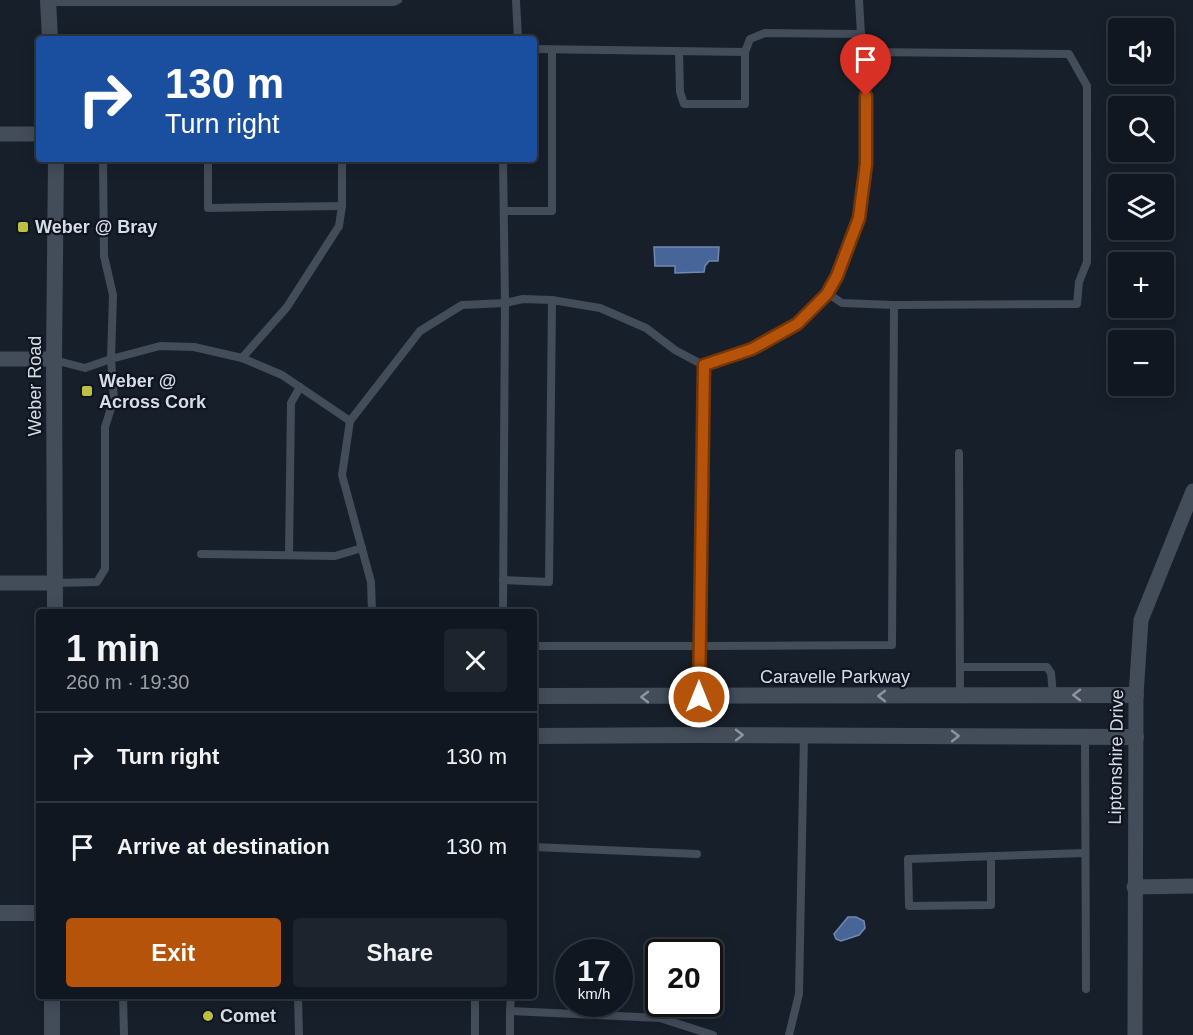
<!DOCTYPE html>
<html lang="en">
<head>
<meta charset="utf-8">
<style>
	:root { --surface:#111720; --page:#1e242d; --text:#f1f3f6; --muted:#9c9fa5; --line:#30363e; --accent:#b45309 }
	body { margin:0; font-family:Helvetica,sans-serif; background:var(--page); color:var(--text); height:100vh; display:flex; flex-direction:column; font-size:22px; white-space:nowrap }
	* { box-sizing:border-box; margin:0 }
	p { font-size:20px; color:var(--muted) }
	.icon { flex:none; width:33px; height:33px; fill:none; stroke:currentColor; stroke-width:2; stroke-linecap:round; stroke-linejoin:round }
	.map { position:relative; flex:1; overflow:hidden }
	.sheet { position:absolute; left:36px; top:609px; width:501px; height:390px; display:flex; flex-direction:column; background:var(--surface); border-radius:6px; box-shadow:0 3px 15px #0003,0 0 0 2px var(--line) }
	.sheet>* { flex:none }
	.hud { position:absolute; left:36px; top:36px; width:501px; height:126px; border-radius:6px; box-shadow:0 3px 15px #0003,0 0 0 2px var(--line); background:#1a4fa0; color:#fff; overflow:hidden }
	.buttons { position:absolute; left:1108px; top:18px; display:grid; gap:12px }
	.buttons a { display:grid; place-items:center; width:66px; height:66px; border-radius:6px; background:var(--surface); box-shadow:0 3px 15px #0003,0 0 0 2px var(--line); font-size:30px }
	.speed { position:absolute; left:555px; top:939px; display:flex; gap:12px; font-size:30px; font-weight:700; text-align:center }
	.speed>* { display:grid; place-content:center; width:78px; height:78px; border-radius:50%; background:var(--surface); box-shadow:0 3px 15px #0003,0 0 0 2px var(--line); line-height:1 }
	.speed small { font-size:15px; font-weight:400 }
	.speed .limit { border:3px solid #111; border-radius:9px; background:#fff; color:#111 }
	.pin { position:absolute; display:grid; place-items:center; width:51px; height:51px; color:#fff; margin:-62px -26px; border-radius:50% 50% 50% 0; rotate:-45deg; box-shadow:0 0 6px #0007 }
	.pin .icon { rotate:45deg }
	.me { position:absolute; width:66px; margin:-33px; rotate:0deg; stroke-linejoin:round; filter:drop-shadow(0 0 4px #0008) }
	.turn { display:flex; align-items:center; gap:21px; height:126px; padding:0 30px; font-size:27px }
	.turn .icon { width:78px; height:78px; stroke-width:2.5 }
	.turn b { display:block; font-size:42px; line-height:51px }
	.round { display:grid; place-items:center; flex:none; width:63px; height:63px; border-radius:6px; background:var(--page) }
	.overview { display:flex; align-items:center; justify-content:space-between; height:102px; padding:0 30px }
	h1 { font-size:36px; font-weight:700; line-height:45px }
	.action { display:flex; gap:12px; margin-top:auto; padding:12px 30px }
	.action a { flex:1; height:69px; border-radius:6px; background:var(--accent); color:#fff; font-size:24px; font-weight:700; line-height:69px; text-align:center }
	.action a+a { background:var(--page); color:var(--text) }
	ul { padding:0; list-style:none }
	li { display:flex; align-items:center; gap:18px; height:90px; padding:0 30px; border-top:2px solid var(--line) }
	li div { flex:1 }
	li b { display:block; font-size:22px }
	li em { font-style:normal }
	.map>svg:first-child { display:block }
	.water { fill:#476598; stroke:#7289af; stroke-width:1.5 }
	.lines { fill:none; stroke-linecap:round; stroke-linejoin:round }
	.service { stroke:#434c59; stroke-width:8 }
	.minor { stroke:#434c59; stroke-width:15 }
	.tertiary { stroke:#434c59; stroke-width:16 }
	.secondary { stroke:#434c59; stroke-width:16 }
	.oneway { stroke:#8e949f }
	.route-casing { stroke:#753606; stroke-width:15 }
	.route { stroke:#b45309; stroke-width:10 }
	.poi-dot { fill:#bdbf43; stroke:#0e1521; stroke-width:2 }
	.labels { text-anchor:middle; stroke-width:4.5; stroke-linejoin:round; paint-order:stroke }
	.poi-label { font-size:18px; font-weight:bold; fill:#d8dde5; stroke:#0e1521; text-anchor:start }
	.street-label { font-size:18px; fill:#d8dde5; stroke:#0e1521 }
</style>
</head>
<body>
<div class="map">
<svg width="1193" height="1035" viewBox="0 0 1193 1035">
	<rect width="100%" height="100%" fill="#171f2a"/>
	<!-- water -->
	<g class="water">
		<path d="M654,247H719L718,261H709L705,266L704,272L675,273V266H655Z"/>
		<path d="M848,917H856L864,921L865,928L859,935L841,941L836,939L834,934Z"/>
	</g>
	<g class="lines">
		<!-- service -->
		<g class="service">
			<path d="M516,0L518,39"/>
			<path d="M48,2H394L398,0"/>
			<path d="M534,49L745,52L750,39L765,33L861,34"/>
			<path d="M679,51L680,92L684,104H745V52"/>
			<path d="M208,159V208L342,206"/>
			<path d="M504,211H552V50"/>
			<path d="M827,293L842,303L894,305L1077,304L1079,282L1087,262V86L1069,54L865,52"/>
			<path d="M242,358L287,307L339,226L342,206V159"/>
			<path d="M54,360L85,368L111,359L160,346L194,347L242,358L282,375L350,421"/>
			<path d="M959,453L960,696"/>
			<path d="M201,554L335,556L362,548"/>
			<path d="M289,555L291,403L300,387"/>
			<path d="M503,580L549,582L552,300"/>
			<path d="M56,583L97,582L105,569V427L114,399L111,359L113,295L104,256L103,159"/>
			<path d="M372,612L371,582L342,475L350,421L420,331L462,305L505,303L523,299L552,300L600,308L646,328L675,350L703,365"/>
			<path d="M503,612L505,303L503,159"/>
			<path d="M534,646H700L892,645L894,305"/>
			<path d="M960,667H1047L1051,673L1053,695"/>
			<path d="M699,735L703,365L752,349L797,324L827,293L837,276L859,218L866,164L865,52L861,34L859,0"/>
			<path d="M1085,737L1086,989"/>
			<path d="M534,847L697,854"/>
			<path d="M991,856V905L909,906L908,859L1085,853"/>
			<path d="M123,996L124,1035"/>
			<path d="M298,996L299,1035"/>
			<path d="M475,996V1035"/>
			<path d="M511,996L510,1011L660,1018L713,1035"/>
			<path d="M510,1035V1011"/>
			<path d="M789,1035L799,994L804,735"/>
		</g>
		<!-- minor -->
		<g class="minor">
			<path d="M0,134H39"/>
			<path d="M0,359H54"/>
			<path d="M0,583H56"/>
			<path d="M1134,887L1193,886"/>
			<path d="M1135,1035L1136,695L1141,620L1193,491"/>
		</g>
		<!-- tertiary -->
		<g class="tertiary">
			<path d="M534,696L1136,695"/>
			<path d="M534,736L699,735L1136,737"/>
			<path d="M0,913H39"/>
		</g>
		<!-- secondary -->
		<g class="secondary">
			<path d="M48,0L50,39"/>
			<path d="M55,612L54,359L56,159"/>
			<path d="M52,1035V996"/>
		</g>
	</g>
	<!-- one-way arrows -->
	<defs><path id="oneway-chevron" d="M-2-3.5L2.5 0L-2 3.5" fill="none" stroke-width="1.6" stroke-linecap="round" stroke-linejoin="round" transform="scale(1.5)"/></defs>
	<g class="oneway">
		<use href="#oneway-chevron" transform="translate(1077 695) rotate(180)"/>
		<use href="#oneway-chevron" transform="translate(882 696) rotate(180)"/>
		<use href="#oneway-chevron" transform="translate(645 697) rotate(-180)"/>
		<use href="#oneway-chevron" transform="translate(739 735)"/>
		<use href="#oneway-chevron" transform="translate(955 736)"/>
	</g>
	<g class="lines">
		<defs>
			<path id="route" d="M699,697L704,365L752,349L797,324L827,294L837,276L859,218L866,164V96"/>
		</defs>
		<!-- route casing -->
		<use href="#route" class="route-casing"/>
		<!-- route -->
		<use href="#route" class="route"/>
	</g>
	<!-- markers -->
	<g class="poi-dot">
		<rect x="17" y="221" width="12" height="12" rx="3"/>
		<rect x="81" y="385" width="12" height="12" rx="3"/>
		<circle cx="208" cy="1016" r="6"/>
	</g>
	<g class="labels">
		<!-- poi labels -->
		<g class="poi-label">
			<text x="35" y="233">Weber @ Bray</text>
			<text x="99" y="387">Weber @<tspan x="99" dy="21">Across Cork</tspan></text>
			<text x="220" y="1022">Comet</text>
		</g>
		<!-- street labels -->
		<g class="street-label">
			<text transform="translate(35 386) rotate(-90)" y="6">Weber Road</text>
			<text x="835" y="683">Caravelle Parkway</text>
			<text transform="translate(1116 757) rotate(-89)" y="6">Liptonshire Drive</text>
		</g>
	</g>
</svg>
<div class="buttons">
<a><svg class="icon" aria-label="sound" viewBox="0 0 24 24"><path d="M4 9h4l5-4v14l-5-4H4zM17 9q2 3 0 6"/></svg></a>
<a><svg class="icon" aria-label="search" viewBox="0 0 24 24"><circle cx="10" cy="10" r="6"/><path d="M15 15l6 6"/></svg></a>
<a><svg class="icon" aria-label="layers" viewBox="0 0 24 24"><path d="M12 4l9 5-9 5-9-5zM3 14l9 5 9-5"/></svg></a>
<a>+</a>
<a>−</a>
</div>
<div class="speed"><div>17<small>km/h</small></div><div class="limit">20</div></div>
<div class="pin" style="left:866px;top:96px;background:#d93025"><svg class="icon" aria-label="arrive" viewBox="0 0 24 24"><path d="M6 21V4h12l-3 4 3 4H6"/></svg></div>
<svg class="me" style="left:699px;top:697px" viewBox="-20 -20 40 40"><circle r="17" fill="#b45309" stroke="#fff" stroke-width="3"/><path d="M0-11L8 9 0 5-8 9z" fill="#fff"/></svg>
<div class="hud">
<div class="turn"><svg class="icon" aria-label="right" viewBox="0 0 24 24"><path d="M7 20v-9h11M14 6l5 5-5 5"/></svg><div><b>130 m</b>Turn right</div></div>
</div>
<section class="sheet">
<div class="overview"><div><h1>1 min</h1><p>260 m · 19:30</p></div><a class="round"><svg class="icon" aria-label="close" viewBox="0 0 24 24"><path d="M6 6l12 12M18 6L6 18"/></svg></a></div>
<ul>
<li><svg class="icon" aria-label="right" viewBox="0 0 24 24"><path d="M7 20v-9h11M14 6l5 5-5 5"/></svg><div><b>Turn right</b></div><em>130 m</em></li>
<li><svg class="icon" aria-label="arrive" viewBox="0 0 24 24"><path d="M6 21V4h12l-3 4 3 4H6"/></svg><div><b>Arrive at destination</b></div><em>130 m</em></li>
</ul>
<div class="action"><a>Exit</a><a>Share</a></div>
</section>
</div>
</body>
</html>
